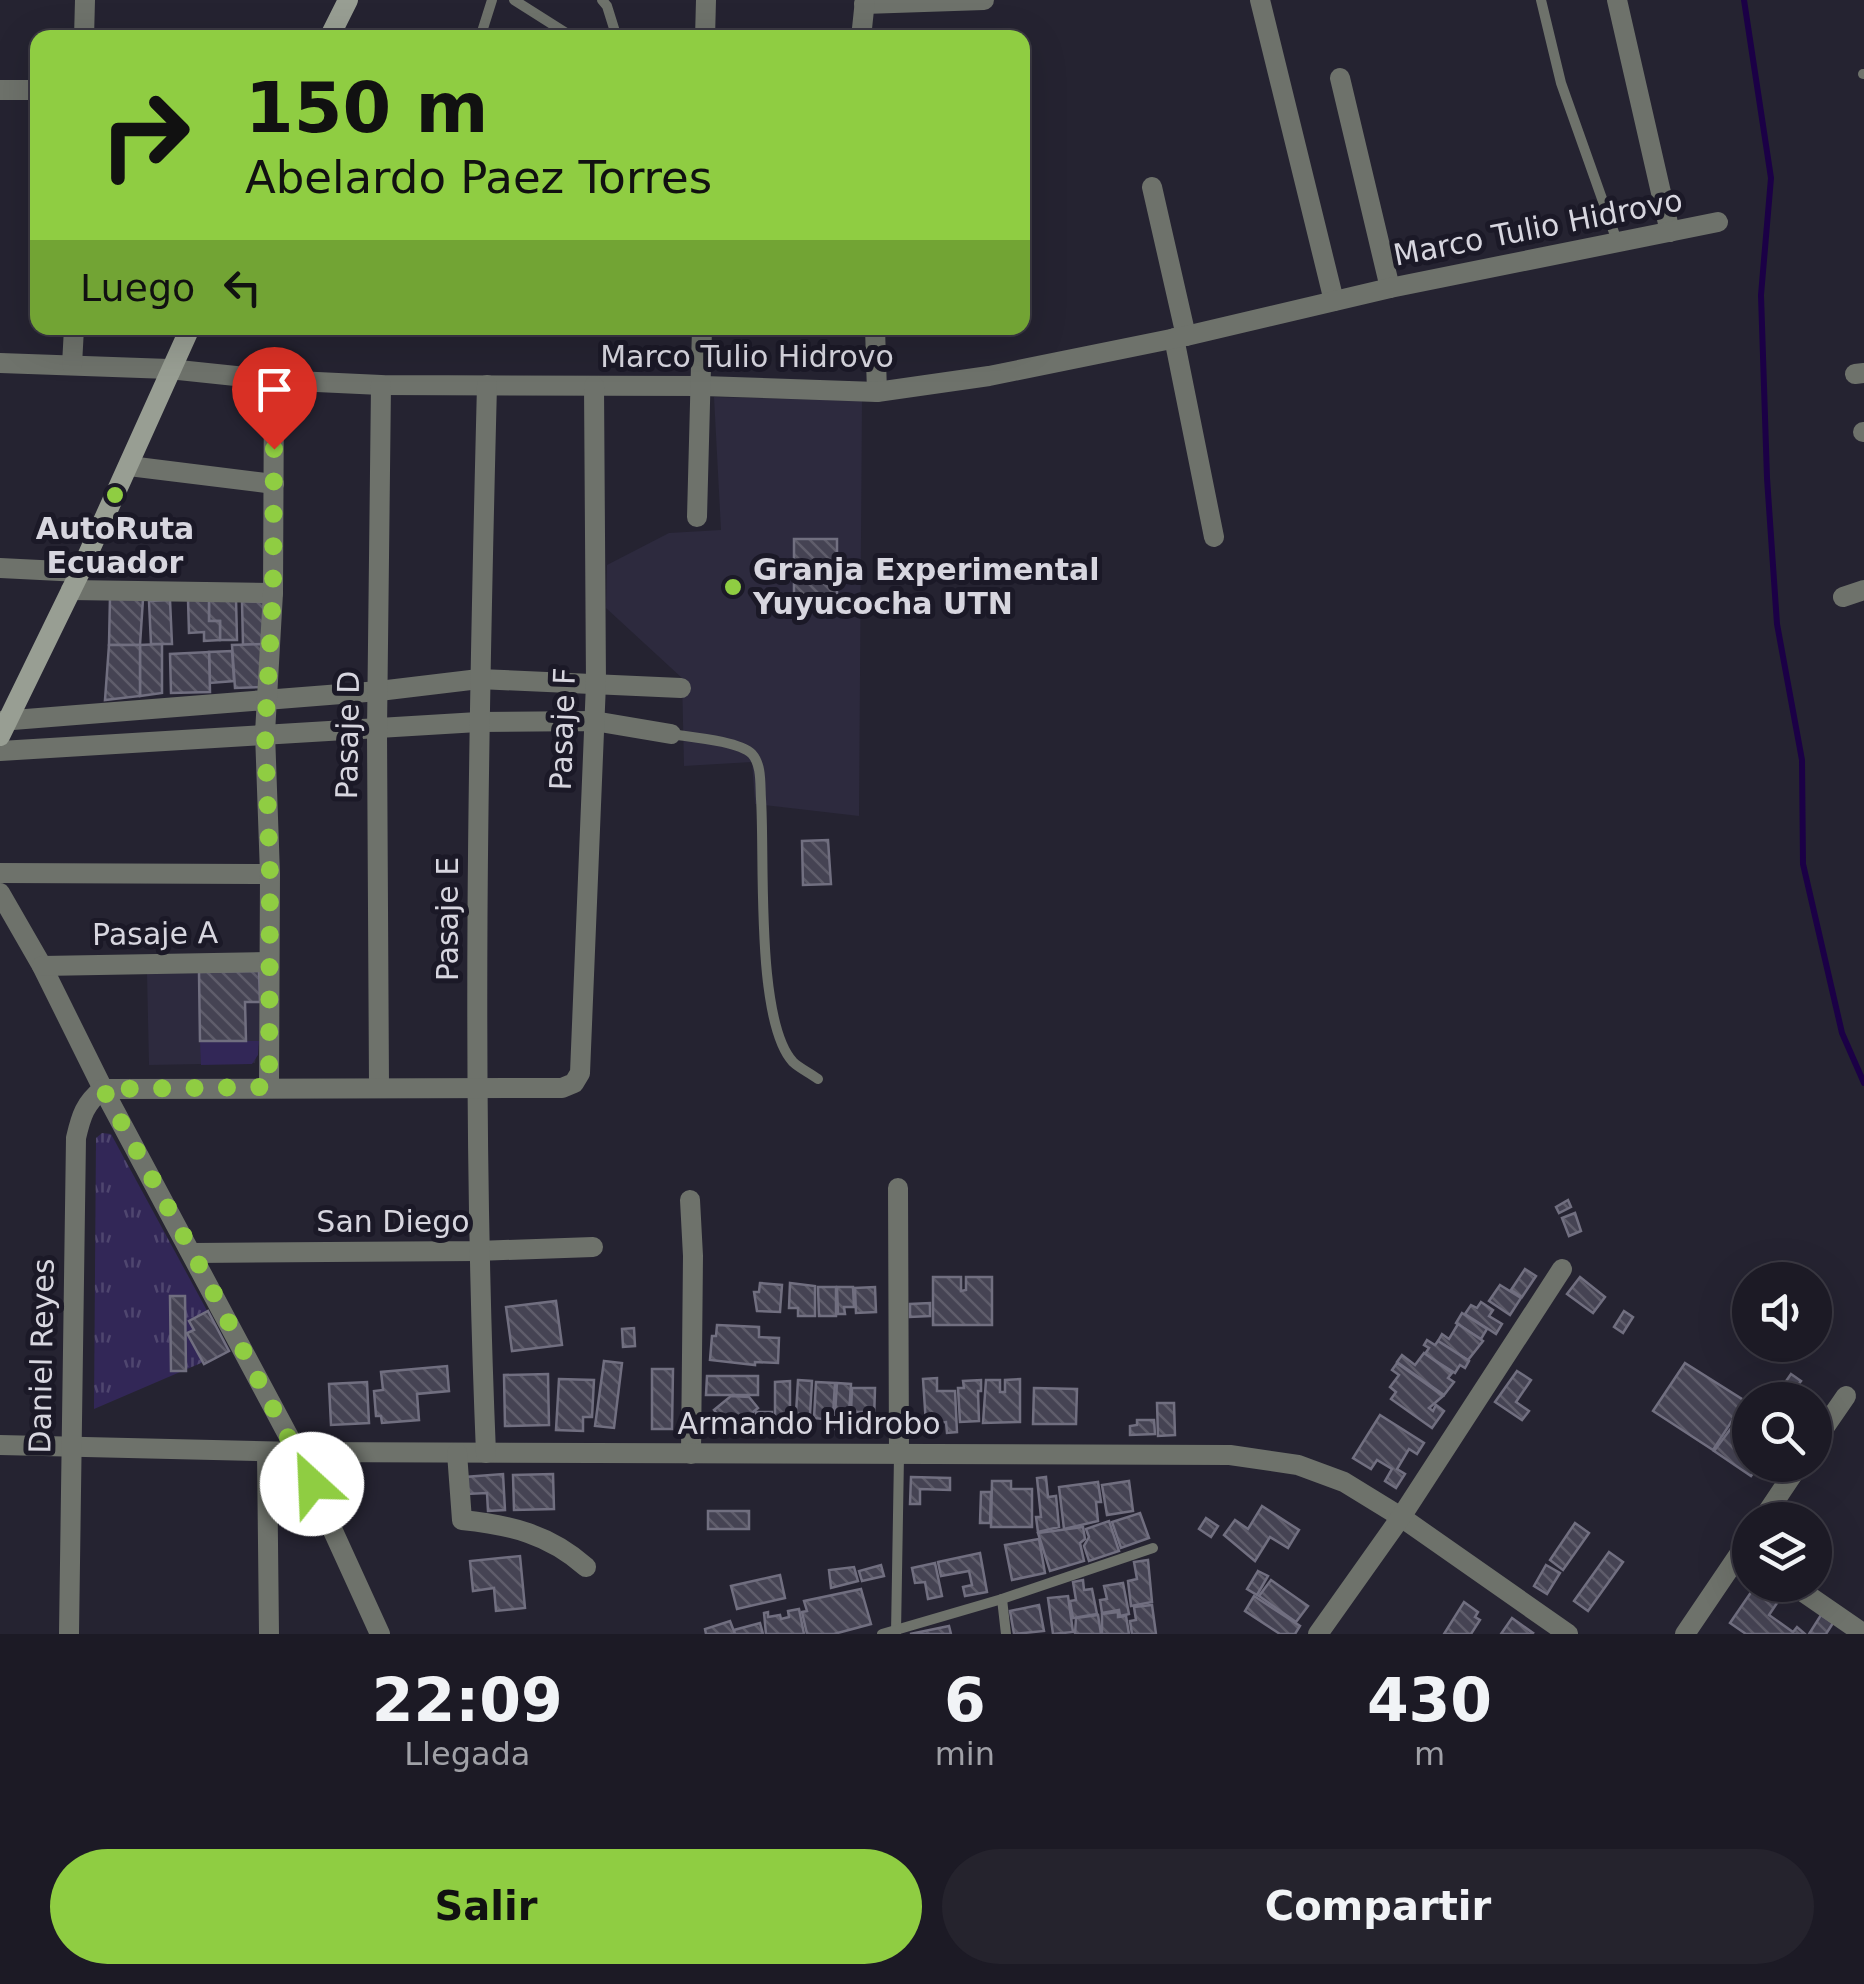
<!DOCTYPE html>
<html lang="es">
<head>
<meta charset="utf-8">
<style>
	:root { --surface:#1c1a25; --page:#25232d; --text:#f1f3f6; --muted:#a0a1a7; --line:#3a3842; --accent:#8fcd42 }
	body { margin:0; font-family:"DejaVu Sans",sans-serif; background:var(--page); color:var(--text); height:100vh; display:flex; flex-direction:column; font-size:38px; white-space:nowrap }
	* { box-sizing:border-box; margin:0 }
	p { font-size:32px; color:var(--muted) }
	.icon { flex:none; width:55px; height:55px; fill:none; stroke:currentColor; stroke-width:2; stroke-linecap:round; stroke-linejoin:round }
	.map { position:relative; height:1634px; overflow:hidden }
	.panel { display:flex; flex-direction:column; background:var(--surface); flex:1 }
	.panel>* { flex:none }
	.top-card { position:absolute; left:30px; top:30px; width:1000px; height:305px; border-radius:20px; box-shadow:0 10px 40px #0002,0 0 0 2px var(--line); background:#8fcd42; color:#111; overflow:hidden }
	.buttons { position:absolute; left:1732px; top:1262px; display:grid; gap:20px }
	.buttons a { display:grid; place-items:center; width:100px; height:100px; border-radius:50%; background:var(--surface); box-shadow:0 10px 40px #0002,0 0 0 2px var(--line); font-size:50px }
	.pin { position:absolute; display:grid; place-items:center; width:85px; height:85px; color:#fff; margin:-102px -42px; border-radius:50% 50% 50% 0; rotate:-45deg; box-shadow:0 0 10px #0007 }
	.pin .icon { rotate:45deg }
	.me { position:absolute; width:110px; margin:-55px; rotate:335deg; stroke-linejoin:round; filter:drop-shadow(0 0 8px #0008) }
	.turn { display:flex; align-items:center; gap:35px; height:210px; padding:0 50px; font-size:45px }
	.turn .icon { width:130px; height:130px; stroke-width:2.5 }
	.turn b { display:block; font-size:70px; line-height:85px }
	.then { display:flex; align-items:center; height:95px; padding:0 50px; background:#0003; gap:20px; font-size:38px }
	.eta { display:flex; justify-content:space-evenly; align-items:center; height:170px; text-align:center }
	.eta b { font-size:60px; font-weight:700; line-height:70px }
	.action { display:flex; gap:20px; margin-top:auto; padding:20px 50px }
	.action a { flex:1; height:115px; border-radius:60px; background:var(--accent); color:#111; font-size:40px; font-weight:700; line-height:115px; text-align:center }
	.action a+a { background:var(--page); color:var(--text) }
	.map>svg:first-child { display:block }
	.built { fill:#2d2a3e }
	.grass { fill:#322757 }
	.park { fill:url(#park-tufts) }
	.lines { fill:none; stroke-linecap:round; stroke-linejoin:round }
	.stream { stroke:#1b0046; stroke-width:6 }
	.building { fill:url(#building-back-hatch); stroke:#716f80; stroke-width:2.5 }
	.lane { stroke:#6e726b; stroke-width:10 }
	.street { stroke:#6e726b; stroke-width:20 }
	.secondary { stroke:#989e93; stroke-width:20 }
	.route { stroke:#8fcd42; stroke-width:18; stroke-dasharray:0 32.4 }
	.poi-dot { fill:#8fcd42; stroke:#1b1927; stroke-width:4 }
	.labels { text-anchor:middle; stroke-width:10; stroke-linejoin:round; paint-order:stroke }
	.street-label { font-size:30px; fill:#d7d6df; stroke:#1b1927 }
	.poi-label { font-size:30px; font-weight:bold; fill:#d7d6df; stroke:#1b1927 }
</style>
</head>
<body>
<div class="map">
<svg width="1864" height="1634" viewBox="0 0 1864 1634">
	<defs>
		<pattern id="park-tufts" width="24" height="20" patternUnits="userSpaceOnUse" patternTransform="scale(2.5)"><rect width="24" height="20" fill="#322757"/><path d="M3 7l-1-3M5 7V3M7 7l1-3M15 17l-1-3M17 17v-4M19 17l1-3" fill="none" stroke="#4f466f"/></pattern>
		<pattern id="building-back-hatch" width="6" height="6" patternUnits="userSpaceOnUse" patternTransform="scale(2.5)"><rect width="6" height="6" fill="#454353"/><path d="M-1 5l2 2M0 0l6 6M5-1l2 2" fill="none" stroke="#5f5d6b"/></pattern>
	</defs>
	<rect width="100%" height="100%" fill="#252331"/>
	<!-- built -->
	<g class="built">
		<path d="M714,397L862,401L859,816L755,804L752,762L684,766L682,678L606,608L607,565L669,533L721,530Z"/>
		<path d="M259,971V1041L255,1063L149,1065L147,973Z"/>
	</g>
	<!-- grass -->
	<path class="grass" d="M200,1041H259L258,1055L252,1064L201,1065Z"/>
	<!-- park -->
	<path class="park" d="M102,1133L111,1134L229,1351L94,1409L96,1138Z"/>
	<g class="lines">
		<!-- stream -->
		<path class="stream" d="M1744,0L1771,178L1761,295L1767,478L1777,624L1802,760L1803,864L1842,1033L1864,1083"/>
	</g>
	<!-- building -->
	<g class="building">
		<rect x="794" y="539" width="43" height="66"/>
		<path d="M110,597L143,599L140,645H109Z"/>
		<path d="M236,598L237,640H220V621H209V599Z"/>
		<path d="M188,599H209V621H220V640L204,641V632L189,633Z"/>
		<path d="M170,600L172,644H151L149,601Z"/>
		<path d="M242,601L264,602L263,644L243,645Z"/>
		<path d="M162,644V693L140,696V645Z"/>
		<path d="M263,644L265,687L235,688L232,645Z"/>
		<path d="M109,645H140V696L105,700Z"/>
		<path d="M232,651L234,681L210,683L209,652Z"/>
		<path d="M209,652L210,692L171,693L170,654Z"/>
		<path d="M828,840L831,884L803,885L802,841Z"/>
		<path d="M259,971L260,1002H245L246,1041H200L199,972Z"/>
		<path d="M1568,1200L1571,1207L1559,1213L1556,1207Z"/>
		<path d="M1575,1213L1581,1231L1569,1236L1562,1218Z"/>
		<path d="M1525,1269L1536,1276L1522,1297L1511,1290Z"/>
		<path d="M933,1277H961V1291L966,1290V1277H992V1325H933Z"/>
		<path d="M1580,1277L1605,1297L1593,1313L1567,1294Z"/>
		<path d="M760,1283L782,1285L780,1312L757,1311L754,1292H759Z"/>
		<path d="M790,1283L815,1286V1316H798V1308H789Z"/>
		<path d="M1500,1285L1521,1298L1510,1315L1489,1301Z"/>
		<path d="M818,1287H836V1316H819Z"/>
		<path d="M837,1287H853L854,1307H844L845,1314H838Z"/>
		<path d="M875,1287L876,1312L856,1313L855,1288Z"/>
		<path d="M170,1296H185L186,1371H171Z"/>
		<path d="M556,1301L562,1345L512,1351L506,1307Z"/>
		<path d="M1481,1302L1493,1310L1489,1316L1502,1324L1496,1334L1465,1314L1471,1305L1477,1308Z"/>
		<path d="M930,1303V1316L910,1317V1304Z"/>
		<path d="M208,1311L229,1351L204,1364L187,1333L194,1330L189,1321Z"/>
		<path d="M1624,1311L1633,1317L1623,1333L1614,1327Z"/>
		<path d="M1462,1313L1487,1329L1481,1339L1456,1323Z"/>
		<path d="M1458,1324L1483,1341L1468,1360L1438,1341L1442,1334L1449,1339Z"/>
		<path d="M717,1325L759,1327V1337L779,1338L778,1363L755,1362V1365L710,1360L712,1336H716Z"/>
		<path d="M634,1328L635,1346L623,1347L622,1329Z"/>
		<path d="M1427,1340L1435,1345L1438,1341L1469,1361L1465,1368L1460,1365L1455,1373L1425,1354L1429,1348L1424,1345Z"/>
		<path d="M1424,1353L1452,1373L1448,1378L1454,1382L1444,1395L1397,1362L1402,1355L1415,1365Z"/>
		<path d="M604,1361L622,1363L614,1428L595,1426Z"/>
		<path d="M1397,1363L1443,1396L1429,1408L1433,1411L1436,1405L1444,1411L1432,1428L1391,1399L1396,1392L1390,1387L1399,1375L1392,1370Z"/>
		<path d="M1685,1363L1745,1401L1713,1450L1653,1411Z"/>
		<path d="M447,1366L449,1391L417,1394L419,1420L382,1423L381,1416H376L374,1391L383,1390L381,1372Z"/>
		<path d="M652,1369H673L672,1429H652Z"/>
		<path d="M1517,1371L1531,1380L1516,1402L1529,1411L1522,1420L1495,1402Z"/>
		<path d="M548,1374L549,1425L505,1426L504,1375Z"/>
		<path d="M1791,1374L1801,1381L1794,1390L1804,1397L1773,1400Z"/>
		<path d="M707,1376H758V1395H706Z"/>
		<path d="M937,1378V1391H955L957,1432L947,1433L946,1422L926,1424L923,1379Z"/>
		<path d="M559,1379L594,1380L592,1417H583V1431L556,1430Z"/>
		<path d="M1020,1379V1422L983,1423L986,1380H1000V1392H1005V1380Z"/>
		<path d="M798,1380L812,1381L809,1431L795,1430Z"/>
		<path d="M981,1380V1391H978L979,1421L960,1422L958,1388H964L963,1381Z"/>
		<path d="M790,1381V1430H775V1382Z"/>
		<path d="M367,1382L369,1423L331,1425L329,1384Z"/>
		<path d="M816,1382L835,1383L832,1432L823,1431V1419L814,1418Z"/>
		<path d="M837,1383L851,1384L848,1429H834Z"/>
		<path d="M852,1388H875L874,1421L862,1420V1412H851Z"/>
		<path d="M1034,1388L1077,1389L1076,1424H1033Z"/>
		<path d="M731,1396L749,1397L758,1408L738,1424L731,1415L723,1421L714,1410Z"/>
		<path d="M1157,1403H1174L1175,1435L1158,1436Z"/>
		<path d="M756,1412H772V1432H755Z"/>
		<path d="M1380,1415L1424,1443L1417,1454L1409,1449L1397,1469L1405,1474L1396,1488L1385,1481L1392,1469L1377,1460L1371,1469L1353,1458Z"/>
		<path d="M1137,1420H1154L1155,1434L1130,1435V1426L1137,1425Z"/>
		<path d="M1732,1427L1750,1439V1465H1759L1751,1476L1714,1451Z"/>
		<path d="M503,1474L505,1510L488,1511L487,1493L466,1494L465,1477Z"/>
		<path d="M553,1474L554,1509L514,1510L513,1475Z"/>
		<path d="M911,1477L950,1478V1490L920,1489V1504H910Z"/>
		<path d="M1046,1477L1048,1497L1056,1496L1059,1527L1038,1532L1036,1517H1041L1037,1478Z"/>
		<path d="M992,1481H1011V1489H1032V1527H991Z"/>
		<path d="M1129,1481L1133,1511L1107,1515L1102,1485Z"/>
		<path d="M1098,1482L1101,1502H1096L1098,1521L1064,1529L1059,1487Z"/>
		<path d="M981,1492H991L990,1523H980Z"/>
		<path d="M1262,1506L1299,1530L1288,1548L1270,1537L1255,1561L1224,1535L1235,1520L1248,1529Z"/>
		<rect x="708" y="1511" width="41" height="18"/>
		<path d="M1140,1513L1149,1538L1121,1548L1112,1522Z"/>
		<path d="M1206,1518L1218,1526L1211,1537L1199,1529Z"/>
		<path d="M1109,1521L1119,1551L1089,1561L1084,1546L1089,1537L1086,1529Z"/>
		<path d="M1575,1523L1589,1533L1563,1570L1550,1560Z"/>
		<path d="M1083,1527L1085,1539L1080,1543L1084,1561L1050,1571L1038,1533Z"/>
		<path d="M1039,1539L1045,1573L1012,1580L1005,1545Z"/>
		<path d="M1609,1552L1623,1562L1588,1611L1574,1601Z"/>
		<path d="M980,1553L987,1592L965,1596L963,1587L972,1585L969,1571L941,1576L938,1562Z"/>
		<path d="M520,1556L525,1608L496,1611L494,1588L473,1591L470,1561Z"/>
		<path d="M1148,1560L1152,1602L1131,1606L1128,1581L1137,1579L1134,1562Z"/>
		<path d="M935,1563L942,1596L928,1599L925,1582L915,1583L912,1568Z"/>
		<path d="M881,1565L884,1576L862,1581L859,1571Z"/>
		<path d="M1546,1565L1560,1573L1547,1594L1534,1586Z"/>
		<path d="M854,1567L858,1581L831,1588L829,1570Z"/>
		<path d="M1258,1571L1268,1576L1257,1595L1247,1589Z"/>
		<path d="M780,1575L785,1598L737,1609L731,1586Z"/>
		<path d="M1083,1580L1084,1590L1092,1589L1097,1614L1073,1618L1070,1601L1076,1600L1073,1582Z"/>
		<path d="M1271,1580L1308,1606L1296,1622L1259,1596Z"/>
		<path d="M1123,1583L1129,1614L1120,1616L1119,1610L1102,1613L1100,1600L1107,1599L1104,1586Z"/>
		<path d="M1756,1585H1764L1781,1597L1769,1615L1793,1632L1797,1627L1805,1634H1746L1730,1623Z"/>
		<path d="M861,1589L871,1624L834,1634H807L802,1612L807,1611L804,1601Z"/>
		<path d="M1068,1596L1073,1632L1053,1634L1048,1598Z"/>
		<path d="M1254,1596L1300,1626L1295,1634H1280L1245,1611Z"/>
		<path d="M1464,1602L1478,1612L1475,1617L1480,1620L1471,1634H1444Z"/>
		<path d="M1039,1605L1044,1631L1014,1634L1010,1611Z"/>
		<path d="M1152,1605L1156,1634H1132L1130,1621L1136,1620L1134,1607Z"/>
		<path d="M799,1609L804,1634H766L764,1613L768,1612V1617L780,1615L781,1619L789,1617L788,1611Z"/>
		<path d="M1118,1612V1617L1126,1616L1129,1634H1102V1614Z"/>
		<path d="M1098,1615L1101,1634H1075L1076,1618Z"/>
		<path d="M1821,1615L1833,1623L1826,1634H1809Z"/>
		<path d="M1512,1618L1533,1633L1532,1634H1501Z"/>
		<path d="M730,1621L735,1634H706L705,1629Z"/>
		<path d="M760,1623L763,1634H735L734,1630Z"/>
		<path d="M949,1626L951,1634H910Z"/>
	</g>
	<g class="lines">
		<!-- lane -->
		<g class="lane">
			<path d="M514,0L574,38"/>
			<path d="M602,0L607,6L617,38"/>
			<path d="M1541,0L1561,83L1617,241"/>
			<path d="M480,38L492,0"/>
			<path d="M1863,74H1864"/>
			<path d="M671,734C690,737 739,741 752,754C762,765 760,785 761,799C765,857 755,1021 793,1062C799,1068 810,1073 818,1079"/>
			<path d="M1002,1599L1006,1634"/>
			<path d="M896,1633L899,1456"/>
			<path d="M882,1634L1002,1599L1153,1548"/>
		</g>
		<!-- street -->
		<g class="street">
			<path d="M1260,0L1334,301"/>
			<path d="M1617,0L1670,232"/>
			<path d="M864,4L984,0"/>
			<path d="M84,38L85,0"/>
			<path d="M705,38L706,0"/>
			<path d="M861,38L865,0"/>
			<path d="M1340,78L1390,288"/>
			<path d="M0,90H38"/>
			<path d="M1152,187L1186,336"/>
			<path d="M875,328L877,392"/>
			<path d="M1174,338L1214,537"/>
			<path d="M0,363L169,369L274,380L381,385L703,386L877,392L989,376L1186,336L1390,288L1718,222"/>
			<path d="M72,365L74,328"/>
			<path d="M1855,374L1864,373"/>
			<path d="M1863,432H1864"/>
			<path d="M129,466L274,484"/>
			<path d="M697,517L702,328"/>
			<path d="M0,568L80,572"/>
			<path d="M71,590L273,593"/>
			<path d="M1843,597L1864,590"/>
			<path d="M0,721L379,691L479,679L681,688"/>
			<path d="M0,751L478,722L594,721L671,734"/>
			<path d="M0,873L270,874"/>
			<path d="M0,893L42,966L103,1089L297,1452L380,1634"/>
			<path d="M42,966L269,962"/>
			<path d="M379,1086L377,731L381,385"/>
			<path d="M269,1087L270,874L265,733L273,593L274,380"/>
			<path d="M898,1188L899,1455"/>
			<path d="M690,1200L693,1256L691,1454"/>
			<path d="M193,1253L477,1251L593,1247"/>
			<path d="M1815,1441L1846,1396"/>
			<path d="M0,1445L297,1452L1230,1455L1298,1465L1344,1482L1401,1517L1568,1634"/>
			<path d="M267,1452L269,1634"/>
			<path d="M457,1453L462,1520C510,1525 549,1534 586,1567"/>
			<path d="M486,1453C471,1097 478,741 487,385"/>
			<path d="M1762,1520L1799,1465"/>
			<path d="M1793,1585L1864,1634"/>
			<path d="M69,1634L76,1138C81,1116 85,1103 103,1089L562,1088L574,1083L580,1073L596,683L594,386"/>
			<path d="M1318,1634L1401,1517L1562,1269"/>
			<path d="M1685,1634L1750,1538"/>
		</g>
		<!-- secondary -->
		<g class="secondary">
			<path d="M329,38L348,0"/>
			<path d="M0,736L80,572L190,328"/>
		</g>
	</g>
	<g class="lines">
		<!-- route -->
		<path class="route" d="M274,449L273,593L265,733L270,874L269,1087L103,1089L193,1253L312,1484"/>
	</g>
	<!-- markers -->
	<g class="poi-dot">
		<circle cx="115" cy="495" r="10"/>
		<circle cx="733" cy="587" r="10"/>
	</g>
	<g class="labels">
		<!-- street labels -->
		<g class="street-label">
			<text transform="translate(1538 228) rotate(-11)" y="10">Marco Tulio Hidrovo</text>
			<text x="747" y="367">Marco Tulio Hidrovo</text>
			<text transform="translate(563 729) rotate(-88)" y="10">Pasaje F</text>
			<text transform="translate(348 735) rotate(-89)" y="10">Pasaje D</text>
			<text transform="translate(448 919) rotate(-90)" y="10">Pasaje E</text>
			<text transform="translate(155 934) rotate(-1)" y="10">Pasaje A</text>
			<text x="393" y="1232">San Diego</text>
			<text transform="translate(42 1356) rotate(-89)" y="10">Daniel Reyes</text>
			<text x="809" y="1434">Armando Hidrobo</text>
		</g>
		<!-- poi labels -->
		<g class="poi-label">
			<text x="115" y="539">AutoRuta<tspan x="115" dy="34">Ecuador</tspan></text>
			<text x="753" y="580" text-anchor="start">Granja Experimental<tspan x="753" dy="34">Yuyucocha UTN</tspan></text>
		</g>
	</g>
</svg>
<div class="buttons">
<a><svg class="icon" aria-label="sound" viewBox="0 0 24 24"><path d="M4 9h4l5-4v14l-5-4H4zM17 9q2 3 0 6"/></svg></a>
<a><svg class="icon" aria-label="search" viewBox="0 0 24 24"><circle cx="10" cy="10" r="6"/><path d="M15 15l6 6"/></svg></a>
<a><svg class="icon" aria-label="layers" viewBox="0 0 24 24"><path d="M12 4l9 5-9 5-9-5zM3 14l9 5 9-5"/></svg></a>
</div>
<div class="pin" style="left:274px;top:449px;background:#d93025"><svg class="icon" aria-label="arrive" viewBox="0 0 24 24"><path d="M6 21V4h12l-3 4 3 4H6"/></svg></div>
<svg class="me" style="left:312px;top:1484px" viewBox="-20 -20 40 40"><circle r="19" fill="#fff"/><path d="M0-13L10 11 0 6-10 11z" fill="#8fcd42"/></svg>
<div class="top-card">
<div class="turn"><svg class="icon" aria-label="right" viewBox="0 0 24 24"><path d="M7 20v-9h11M14 6l5 5-5 5"/></svg><div><b>150 m</b>Abelardo Paez Torres</div></div>
<div class="then">Luego<svg class="icon" aria-label="left" viewBox="0 0 24 24"><path d="M17 20v-9H6M10 6l-5 5 5 5"/></svg></div>
</div>
</div>
<section class="panel">
<div class="eta">
<div><b>22:09</b><p>Llegada</p></div>
<div><b>6</b><p>min</p></div>
<div><b>430</b><p>m</p></div>
</div>
<div class="action"><a>Salir</a><a>Compartir</a></div>
</section>
</body>
</html>
